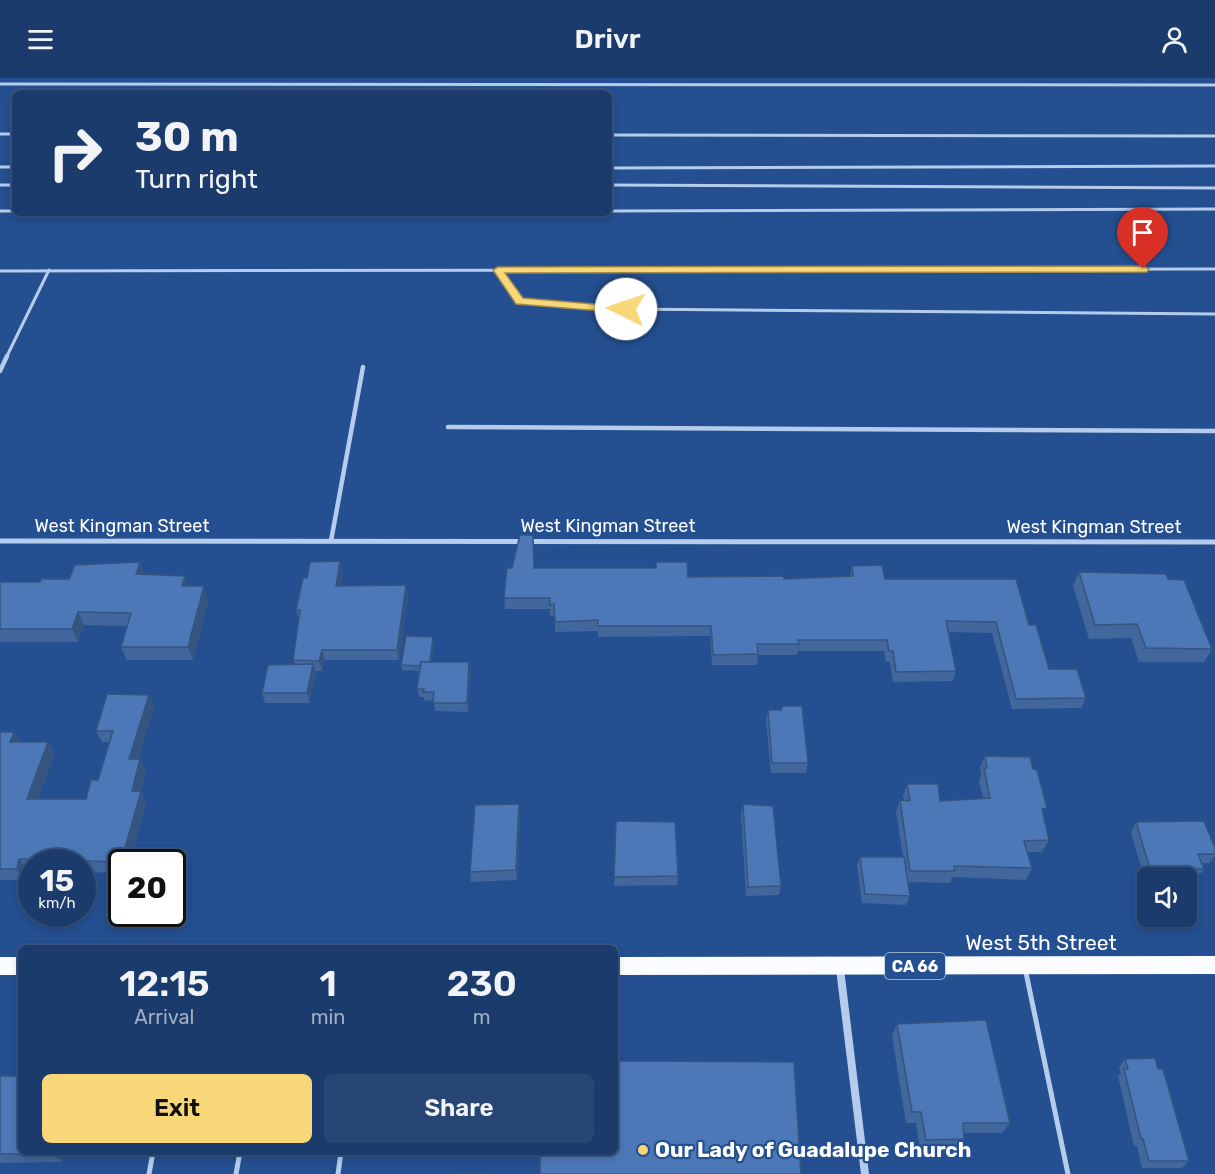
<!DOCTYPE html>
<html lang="en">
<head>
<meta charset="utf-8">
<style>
	:root { --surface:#1b3b6c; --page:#284674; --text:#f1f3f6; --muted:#a0adc2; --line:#39557f; --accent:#f7d778 }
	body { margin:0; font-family:Rubik,sans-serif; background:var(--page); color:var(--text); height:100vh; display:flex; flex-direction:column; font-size:22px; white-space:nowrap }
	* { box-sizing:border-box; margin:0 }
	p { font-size:20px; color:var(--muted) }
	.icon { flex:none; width:33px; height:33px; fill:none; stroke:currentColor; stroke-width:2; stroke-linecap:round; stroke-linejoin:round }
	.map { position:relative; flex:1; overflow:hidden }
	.sheet { position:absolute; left:18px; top:867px; width:600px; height:210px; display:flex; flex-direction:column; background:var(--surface); border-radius:9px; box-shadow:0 3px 9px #0003,0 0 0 2px var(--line) }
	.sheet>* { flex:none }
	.guide { position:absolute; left:12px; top:12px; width:600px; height:126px; border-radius:9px; box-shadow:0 3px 9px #0003,0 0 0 2px var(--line); background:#1b3b6c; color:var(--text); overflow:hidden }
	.buttons { position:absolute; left:1137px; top:789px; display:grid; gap:12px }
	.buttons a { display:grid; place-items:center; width:60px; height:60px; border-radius:9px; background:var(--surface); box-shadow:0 3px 9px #0003,0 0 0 2px var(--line); font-size:30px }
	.speed { position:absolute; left:18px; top:771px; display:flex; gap:12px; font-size:30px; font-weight:700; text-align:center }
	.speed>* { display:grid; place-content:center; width:78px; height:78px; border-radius:50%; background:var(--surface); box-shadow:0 3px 9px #0003,0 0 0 2px var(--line); line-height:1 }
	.speed small { font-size:15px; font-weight:400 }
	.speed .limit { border:3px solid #111; border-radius:9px; background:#fff; color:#111 }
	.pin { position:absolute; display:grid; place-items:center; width:51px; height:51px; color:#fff; margin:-62px -26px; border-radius:50% 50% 50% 0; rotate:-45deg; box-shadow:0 0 6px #0007 }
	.pin .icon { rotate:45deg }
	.me { position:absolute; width:66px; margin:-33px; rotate:274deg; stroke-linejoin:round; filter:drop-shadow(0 0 4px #0008) }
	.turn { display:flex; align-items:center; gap:21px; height:126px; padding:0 24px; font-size:27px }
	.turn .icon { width:78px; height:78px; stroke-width:2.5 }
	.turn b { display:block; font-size:42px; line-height:51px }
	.eta { display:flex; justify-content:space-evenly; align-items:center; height:102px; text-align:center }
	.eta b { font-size:36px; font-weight:600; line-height:42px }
	.primary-button { display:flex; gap:12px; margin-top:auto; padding:12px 24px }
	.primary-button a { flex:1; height:69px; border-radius:9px; background:var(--accent); color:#111; font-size:24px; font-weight:600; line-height:69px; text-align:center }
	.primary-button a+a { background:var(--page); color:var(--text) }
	header { display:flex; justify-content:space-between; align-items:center; height:78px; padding:0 24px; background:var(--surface); font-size:27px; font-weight:600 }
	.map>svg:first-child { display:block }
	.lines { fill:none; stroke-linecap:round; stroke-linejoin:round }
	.service-far2 { stroke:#b5ccec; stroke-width:3 }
	.service-far1 { stroke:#b5ccec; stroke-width:4.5 }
	.service { stroke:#b5ccec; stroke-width:5 }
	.minor-far1 { stroke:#b5ccec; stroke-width:5 }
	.minor { stroke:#b5ccec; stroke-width:8 }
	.primary { fill:#fafcff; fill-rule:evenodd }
	.wall { fill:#41679d }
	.shaded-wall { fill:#355480 }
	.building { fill:#4c78b7; stroke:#355480; stroke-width:1.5 }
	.route { fill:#f7d778; stroke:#a18c4e; stroke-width:1.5 }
	.poi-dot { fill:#f7d778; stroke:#244f90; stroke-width:2 }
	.labels { text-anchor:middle; stroke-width:4.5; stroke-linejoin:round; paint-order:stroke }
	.shield { fill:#244f90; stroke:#bdcade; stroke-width:1.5 }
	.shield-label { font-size:16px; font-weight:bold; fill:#fff }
	.street-label { font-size:18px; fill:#fff; stroke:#244f90 }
	.near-street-label { font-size:21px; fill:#fff; stroke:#244f90 }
	.near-poi-label { font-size:21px; font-weight:bold; fill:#fff; stroke:#244f90; text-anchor:start }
</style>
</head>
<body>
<header><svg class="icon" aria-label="menu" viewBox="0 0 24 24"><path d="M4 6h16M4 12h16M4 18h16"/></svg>Drivr<svg class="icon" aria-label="person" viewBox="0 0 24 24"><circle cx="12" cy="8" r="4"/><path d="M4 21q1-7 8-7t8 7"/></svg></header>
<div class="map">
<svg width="1215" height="1096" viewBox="0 0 1215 1096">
	<rect width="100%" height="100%" fill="#244f90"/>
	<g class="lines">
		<!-- service-far2 -->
		<g class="service-far2">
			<path d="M0,6L1215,7"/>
			<path d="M0,56H15"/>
			<path d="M609,57L1215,58"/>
			<path d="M0,89H15"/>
			<path d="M609,90L1215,88"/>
			<path d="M0,107H15"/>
			<path d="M609,107L1215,110"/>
			<path d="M0,133H15"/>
			<path d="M609,133L1215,131"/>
			<path d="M498,192L520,223L626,231L1215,236"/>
			<path d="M0,193L1215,191"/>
			<path d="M6,280L49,192"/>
		</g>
		<!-- service-far1 -->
		<g class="service-far1">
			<path d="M0,293L7,278"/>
			<path d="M448,349L1215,353"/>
			<path d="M331,463L363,289"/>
		</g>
		<!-- service -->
		<g class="service">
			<path d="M1025,890L1068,1096"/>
			<path d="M149,1096L153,1074"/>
			<path d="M236,1096L240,1074"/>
			<path d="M338,1096L341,1074"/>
		</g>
		<!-- minor-far1 -->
		<path class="minor-far1" d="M0,463L1215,464"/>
		<!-- minor -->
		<path class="minor" d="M840,891L865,1096"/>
		<!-- primary -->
		<g class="primary">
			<path d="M1215,878V896L615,897V879Z"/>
			<rect x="0" y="879" width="21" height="18"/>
		</g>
	</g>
	<!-- wall -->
	<g class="wall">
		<path d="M340,483L343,494L340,508L408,517L399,582H325L322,593H315L316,596L310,625H265L262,615L295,586L293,582L299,542L296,532L307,500Z"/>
		<path d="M852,488L885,501L1029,547L1049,591L1086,620L1081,630L1012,631L992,555L948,554L956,593L953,603L893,604L890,584H886L884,573H798L797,577H758L757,587H712L710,558L598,559V553L555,554V537L550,538V531H505L504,520L534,490L688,499L784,501L850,498Z"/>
		<path d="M1079,494L1212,571L1204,584H1139L1131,560L1089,561L1073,508Z"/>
		<path d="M145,496L189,508L208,522L193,582H127L121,569L127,548L84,547L78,564H0V504H40Z"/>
		<path d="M433,559L434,564L432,584H469L471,593L468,634L435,633L434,623L424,622V619H419L417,611L420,593L402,592L401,587Z"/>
		<path d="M149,617L154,628L138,681L146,693L141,713L146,724L130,784H122V795L82,794V784H32V792H27L24,802H0V654H14L20,664H48L55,676L38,721H86L98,702L109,664H102L96,653Z"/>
		<path d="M768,632H781L808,685L806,695H771L766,642Z"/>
		<path d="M985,678L1043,736L1049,762L1042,774H1027L1032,790L1026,802L952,799L950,805L908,804L910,818L906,827L862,825L857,788L860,779H903L896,734L900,722H904L903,718L907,706L940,723L983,720L979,703L981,697L980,690Z"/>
		<path d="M743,726L781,808L779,817L746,818L741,735Z"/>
		<path d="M520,736L517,802L471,804L470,794Z"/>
		<path d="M616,743L678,798L677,807L614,808Z"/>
		<path d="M1136,744L1215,770V778L1210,785H1201L1204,791L1197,800H1144L1131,754Z"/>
		<path d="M897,946L1010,1045L1002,1055H964V1061L958,1071L920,1072L916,1045H906L892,958Z"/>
		<path d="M1125,981L1158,991L1189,1083L1182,1090H1142L1137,1068H1134L1118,998L1121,995L1119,989Z"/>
		<path d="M0,998L64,1074L62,1084L0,1085Z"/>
	</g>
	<!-- shaded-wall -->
	<g class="shaded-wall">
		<path d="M340,483L343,494L339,518L336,508Z"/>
		<path d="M140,484L145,497L136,496Z"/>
		<path d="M185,498L190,511L182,508Z"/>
		<path d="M406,507L408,517L399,582L397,572Z"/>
		<path d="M204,508L208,522L193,582L188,569Z"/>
		<path d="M78,534L84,547L78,564L72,551Z"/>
		<path d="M433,559L434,564L431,593L430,588Z"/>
		<path d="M322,572L325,582L322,593L319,583Z"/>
		<path d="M469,584L471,593L468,634L467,625Z"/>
		<path d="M313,586L316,596L310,625L307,615Z"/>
		<path d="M149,617L154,628L135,693L129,681Z"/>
		<path d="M14,654L21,666L10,664Z"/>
		<path d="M48,664L55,676L34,732L27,721Z"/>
		<path d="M140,681L146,693L141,713L146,724L130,784L122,785L132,713Z"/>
		<path d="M519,726L520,736L517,802L516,792Z"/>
		<path d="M19,781L27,792L24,802L17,791Z"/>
		<path d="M54,1074H64L62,1084L53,1076Z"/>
	</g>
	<!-- building -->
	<g class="building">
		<path d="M520,457H533L534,490H656V484H687L688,499L784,498V501L853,498L852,488L882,487L885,501H1016L1029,547H1036L1049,591H1077L1086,620L1016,621L996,544L946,543L956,593L896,594L893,573H889L887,562H798L799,566H757L758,576L713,577L711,548H598V542L555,544L554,526L550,527V520H504L507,490H512Z"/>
		<path d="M340,483L336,508L406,507L397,572H322L319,583L293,582L300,532H296L303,500H307L310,484Z"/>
		<path d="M140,484L136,496L185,498L182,508H204L188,569H121L131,535L78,534L72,551H0V504H40L41,501H69L75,487Z"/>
		<path d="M1079,494L1166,496L1168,501L1184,502L1212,571L1146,570L1137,546L1095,547Z"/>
		<path d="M406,558L433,559L430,584H421L420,588L401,587Z"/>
		<path d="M421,584H469L467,625H433L434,614H423L424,611H417Z"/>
		<path d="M313,586L307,615H262L268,587Z"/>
		<path d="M107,616L149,617L129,681H140L132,713H141L121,784L19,781L17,791H0V654H14L10,664H48L27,721H86L91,702H98L113,653H96Z"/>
		<path d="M783,628H802L808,685H772L768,632H781Z"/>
		<path d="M985,678L1030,679L1033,691L1037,692L1047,730L1042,731L1049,762L1024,763L1032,790L954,788L955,793H910L900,722L910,723L907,706H938L940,723L990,720L984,690H987Z"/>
		<path d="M519,726L516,792L470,794L475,727Z"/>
		<path d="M743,726L773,728L781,808L748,809Z"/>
		<path d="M616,743L675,744L678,798L614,799Z"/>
		<path d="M1204,743L1215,770V776H1198L1204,791H1150L1136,744Z"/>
		<path d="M860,779H904L910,818L865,816Z"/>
		<path d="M986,942L1010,1045H963L964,1061L926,1062L921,1034H912L897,946Z"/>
		<path d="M615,980H617V983L794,984L801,1096H540V1074H615Z"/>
		<path d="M1155,980L1158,991H1163L1189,1083H1149L1143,1061H1141L1124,991H1128L1125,981Z"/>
		<path d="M0,998H21V1074H54L53,1076H0Z"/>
		<path d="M460,1095L487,1096H460Z"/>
	</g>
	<!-- route -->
	<path class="route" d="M1143,188L1149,191L1147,194L505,195L523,220L629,229V234L626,235L516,226L493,192L498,189Z"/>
	<!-- markers -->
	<circle class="poi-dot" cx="643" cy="1072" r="6"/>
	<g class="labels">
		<!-- shield labels -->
		<rect class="shield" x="885" y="875" width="60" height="26" rx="4.5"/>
		<g class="shield-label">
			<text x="915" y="894">CA 66</text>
		</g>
		<!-- street labels -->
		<g class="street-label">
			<text x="122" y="454">West Kingman Street</text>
			<text x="608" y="454">West Kingman Street</text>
			<text x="1094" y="455">West Kingman Street</text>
		</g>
		<!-- near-street labels -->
		<g class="near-street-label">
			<text x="1041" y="872">West 5th Street</text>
		</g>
		<!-- near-poi labels -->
		<g class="near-poi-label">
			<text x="655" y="1079">Our Lady of Guadalupe Church</text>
		</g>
	</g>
</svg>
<div class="buttons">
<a><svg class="icon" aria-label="sound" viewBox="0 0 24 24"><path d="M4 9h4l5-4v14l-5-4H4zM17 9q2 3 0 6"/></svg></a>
</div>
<div class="speed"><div>15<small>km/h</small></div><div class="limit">20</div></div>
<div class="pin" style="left:1143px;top:191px;background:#d93025"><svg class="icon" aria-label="arrive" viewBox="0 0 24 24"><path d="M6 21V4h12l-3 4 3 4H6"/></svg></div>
<svg class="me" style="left:626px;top:231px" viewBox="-20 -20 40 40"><circle r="19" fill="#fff"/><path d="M0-13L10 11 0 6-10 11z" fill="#f7d778"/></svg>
<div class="guide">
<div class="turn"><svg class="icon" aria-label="right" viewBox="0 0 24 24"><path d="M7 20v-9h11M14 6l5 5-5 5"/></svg><div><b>30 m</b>Turn right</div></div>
</div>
<section class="sheet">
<div class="eta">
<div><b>12:15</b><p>Arrival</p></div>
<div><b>1</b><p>min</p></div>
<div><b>230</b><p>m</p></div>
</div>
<div class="primary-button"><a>Exit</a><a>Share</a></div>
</section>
</div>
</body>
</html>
